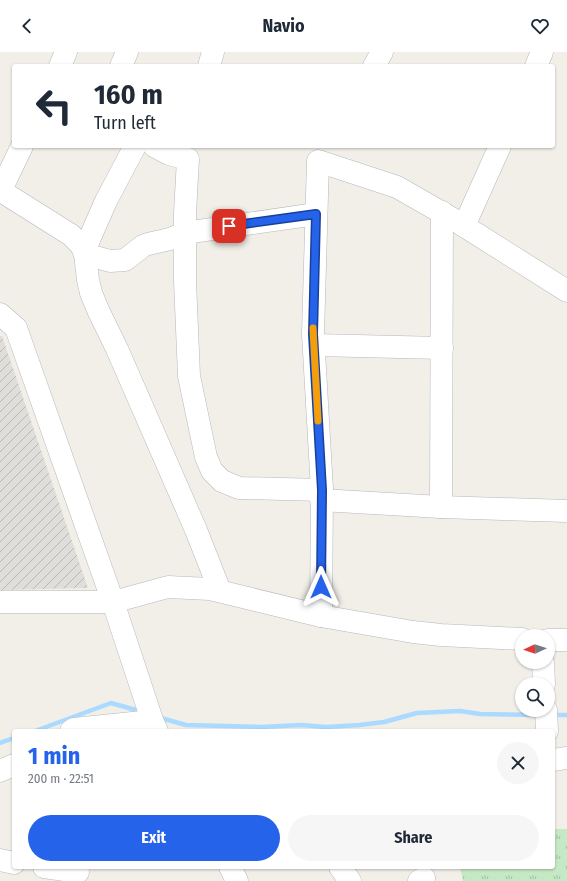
<!DOCTYPE html>
<html lang="en">
<head>
<meta charset="utf-8">
<style>
	:root { --surface:#fff; --page:#f6f6f7; --text:#1f2937; --muted:#747a83; --accent:#2563eb }
	body { margin:0; font-family:"Fira Sans Condensed",sans-serif; background:var(--page); color:var(--text); height:100vh; display:flex; flex-direction:column; font-size:15px; white-space:nowrap }
	* { box-sizing:border-box; margin:0 }
	p { font-size:13px; color:var(--muted) }
	.icon { flex:none; width:22px; height:22px; fill:none; stroke:currentColor; stroke-width:2; stroke-linecap:round; stroke-linejoin:round }
	.map { position:relative; flex:1; overflow:hidden }
	.side { position:absolute; left:12px; top:677px; width:543px; height:140px; display:flex; flex-direction:column; background:var(--surface); border-radius:4px; box-shadow:0 1px 3px #0004 }
	.side>* { flex:none }
	.banner { position:absolute; left:12px; top:12px; width:543px; height:84px; border-radius:4px; box-shadow:0 1px 3px #0004; background:#fff; color:var(--text); overflow:hidden }
	.needle { width:26px; rotate:267deg }
	.buttons { position:absolute; left:515px; top:577px; display:grid; gap:8px }
	.buttons a { display:grid; place-items:center; width:40px; height:40px; border-radius:50%; background:var(--surface); box-shadow:0 1px 3px #0004; font-size:20px }
	.pin { position:absolute; display:grid; place-items:center; width:34px; height:34px; color:#fff; margin:-17px; border-radius:8px; box-shadow:0 2px 6px #0006 }
	.me { position:absolute; width:44px; margin:-22px; rotate:0deg; stroke-linejoin:round; filter:drop-shadow(0 0 3px #0008) }
	.turn { display:flex; align-items:center; gap:14px; height:84px; padding:0 16px; font-size:18px }
	.turn .icon { width:52px; height:52px; stroke-width:2.5 }
	.turn b { display:block; font-size:28px; line-height:34px }
	.round { display:grid; place-items:center; flex:none; width:42px; height:42px; border-radius:21px; background:var(--page) }
	.summary { display:flex; align-items:center; justify-content:space-between; height:68px; padding:0 16px }
	h1 { font-size:24px; font-weight:700; line-height:30px; color:var(--accent) }
	.cta { display:flex; gap:8px; margin-top:auto; padding:8px 16px }
	.cta a { flex:1; height:46px; border-radius:24px; background:var(--accent); color:#fff; font-size:16px; font-weight:700; line-height:46px; text-align:center }
	.cta a+a { background:var(--page); color:var(--text) }
	header { display:flex; justify-content:space-between; align-items:center; height:52px; padding:0 16px; background:var(--surface); font-size:18px; font-weight:700 }
	.map>svg:first-child { display:block }
	.industrial { fill:url(#industrial-furrows) }
	.grass { fill:url(#grass-tufts) }
	.lines { fill:none; stroke-linecap:round; stroke-linejoin:round }
	.stream { stroke:#aadaff; stroke-width:4.5 }
	.minor-casing { stroke:#b5b8bc; stroke-width:23 }
	.minor { stroke:#fff; stroke-width:22 }
	.route-casing { stroke:#184099; stroke-width:10 }
	.route { stroke:#2563eb; stroke-width:7 }
	.slow { stroke:#f59e0b; stroke-width:7 }
</style>
</head>
<body>
<header><svg class="icon" aria-label="back" viewBox="0 0 24 24"><path d="M15 5l-7 7 7 7"/></svg>Navio<svg class="icon" aria-label="heart" viewBox="0 0 24 24"><path d="M12 20l-8-8c-3-5 5-10 8-4 3-6 11-1 8 4z"/></svg></header>
<div class="map">
<svg width="567" height="829" viewBox="0 0 567 829">
	<defs>
		<pattern id="industrial-furrows" width="10" height="10" patternUnits="userSpaceOnUse"><rect width="10" height="10" fill="#e0deda"/><path d="M-1 1l2-2M0 10L10 0M9 11l2-2" fill="none" stroke="#b9b8b5"/></pattern>
		<pattern id="grass-tufts" width="24" height="20" patternUnits="userSpaceOnUse"><rect width="24" height="20" fill="#c5e8c5"/><path d="M3 7l-1-3M5 7V3M7 7l1-3M15 17l-1-3M17 17v-4M19 17l1-3" fill="none" stroke="#a3c0a4"/></pattern>
	</defs>
	<rect width="100%" height="100%" fill="#f1efe8"/>
	<!-- industrial -->
	<path class="industrial" d="M0,284H2L88,536L0,538Z"/>
	<!-- grass -->
	<path class="grass" d="M553,777H567V829H463L460,815H553Z"/>
	<g class="lines">
		<!-- stream -->
		<g class="stream">
			<path d="M552,663H567"/>
			<path d="M157,665L186,673L261,675L301,673L326,675L360,673L384,670L417,661L460,659L480,662L541,663"/>
			<path d="M35,679L111,651L143,660"/>
			<path d="M0,691L14,686"/>
		</g>
		<defs>
			<g id="minor">
				<path d="M60,14L66,0"/>
				<path d="M121,14L127,0"/>
				<path d="M209,14L213,0"/>
				<path d="M374,14L382,0"/>
				<path d="M536,14L542,0"/>
				<path d="M154,94L169,102L188,107L185,161V229L189,324L206,405L212,419L222,429L239,436L322,438"/>
				<path d="M1,139L71,183L81,193L85,202L88,228L91,241L99,260L117,297L196,478L220,539"/>
				<path d="M0,140L22,94"/>
				<path d="M464,174L500,94"/>
				<path d="M84,199L106,149L135,94"/>
				<path d="M85,202L110,209L125,208L143,194L148,192L170,187L185,181L316,162"/>
				<path d="M0,262L16,276L113,550L152,668L157,679"/>
				<path d="M314,293L442,296"/>
				<path d="M321,448L441,455L567,459"/>
				<path d="M441,455L442,160"/>
				<path d="M0,550H113L168,535L210,537L321,564L413,580L441,583L522,587"/>
				<path d="M321,564L322,438L313,282L318,109L397,135L453,167L567,239"/>
				<path d="M548,588H567"/>
				<path d="M543,610L544,632"/>
				<path d="M546,658L547,679"/>
				<path d="M71,679L74,677L152,669"/>
				<path d="M553,708L567,706"/>
				<path d="M0,719L14,713"/>
				<path d="M0,808L14,811"/>
				<path d="M44,815L78,820"/>
				<path d="M230,815L237,829"/>
				<path d="M340,815L350,829"/>
				<path d="M419,829L424,826"/>
			</g>
		</defs>
		<!-- minor casing -->
		<use href="#minor" class="minor-casing"/>
		<!-- minor -->
		<use href="#minor" class="minor"/>
	</g>
	<g class="lines">
		<defs>
			<path id="route" d="M229,174L316,162L313,282L322,438L321,535"/>
		</defs>
		<!-- route casing -->
		<use href="#route" class="route-casing"/>
		<!-- route -->
		<use href="#route" class="route"/>
		<!-- slow -->
		<path class="slow" d="M313,276L318,369"/>
	</g>
</svg>
<div class="buttons">
<a><svg class="needle" viewBox="-14 -14 28 28"><path d="M0-13l5 13h-10z" fill="#e53935"/><path d="M0 13l5-13h-10z" fill="#747a83"/></svg></a>
<a><svg class="icon" aria-label="search" viewBox="0 0 24 24"><circle cx="10" cy="10" r="6"/><path d="M15 15l6 6"/></svg></a>
</div>
<div class="pin" style="left:229px;top:174px;background:#d93025"><svg class="icon" aria-label="arrive" viewBox="0 0 24 24"><path d="M6 21V4h12l-3 4 3 4H6"/></svg></div>
<svg class="me" style="left:321px;top:535px" viewBox="-20 -20 40 40"><path d="M0-17L14 15 0 8-14 15z" fill="#2563eb" stroke="#fff" stroke-width="4"/></svg>
<div class="banner">
<div class="turn"><svg class="icon" aria-label="left" viewBox="0 0 24 24"><path d="M17 20v-9H6M10 6l-5 5 5 5"/></svg><div><b>160 m</b>Turn left</div></div>
</div>
<section class="side">
<div class="summary"><div><h1>1 min</h1><p>200 m · 22:51</p></div><a class="round"><svg class="icon" aria-label="close" viewBox="0 0 24 24"><path d="M6 6l12 12M18 6L6 18"/></svg></a></div>
<div class="cta"><a>Exit</a><a>Share</a></div>
</section>
</div>
</body>
</html>
